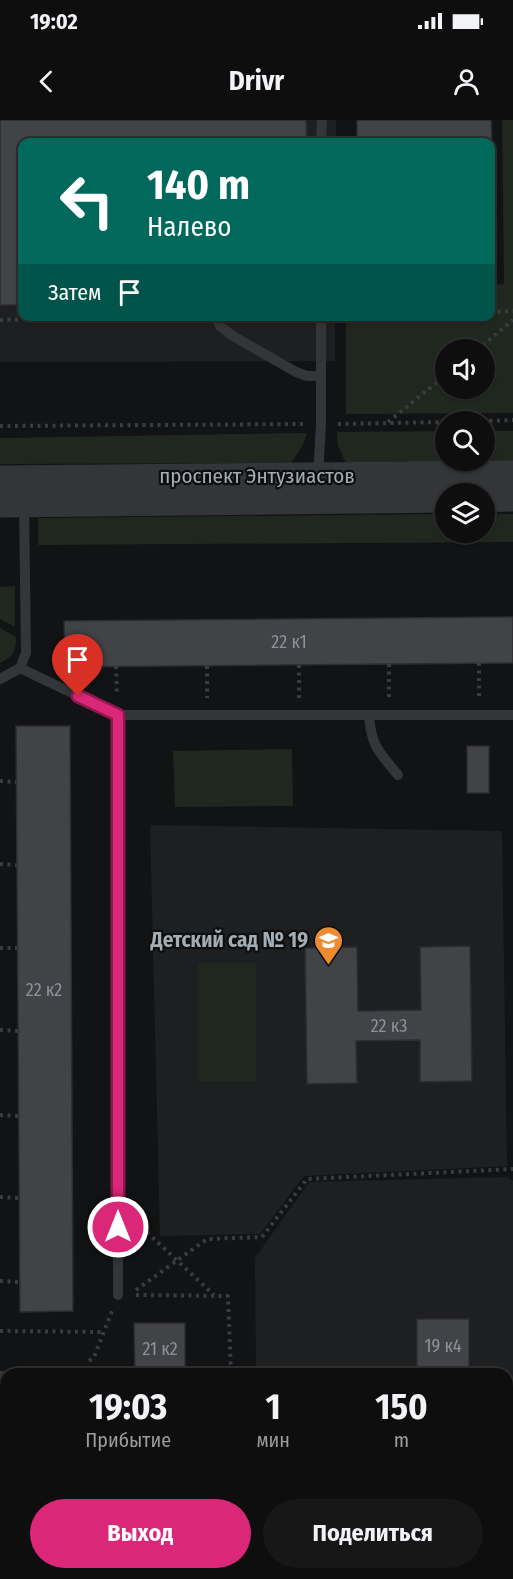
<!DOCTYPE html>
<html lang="ru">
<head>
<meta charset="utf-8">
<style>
	:root { --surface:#0e0e0f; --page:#171718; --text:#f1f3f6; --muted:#9b9c9e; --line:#2e2e2f; --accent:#db2777 }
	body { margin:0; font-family:"Fira Sans Condensed",sans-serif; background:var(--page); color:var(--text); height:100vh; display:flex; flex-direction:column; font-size:22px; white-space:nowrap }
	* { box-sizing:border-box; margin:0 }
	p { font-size:20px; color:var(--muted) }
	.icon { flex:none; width:33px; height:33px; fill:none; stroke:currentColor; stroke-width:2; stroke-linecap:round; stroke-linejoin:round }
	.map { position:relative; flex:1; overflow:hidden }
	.panel { position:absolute; left:0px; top:1248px; width:513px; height:212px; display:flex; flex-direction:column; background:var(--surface); border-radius:18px 18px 0 0; box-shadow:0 2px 4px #0004,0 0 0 2px var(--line) }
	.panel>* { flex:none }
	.guide { position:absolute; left:18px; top:18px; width:477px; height:183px; border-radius:12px; box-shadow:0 2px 4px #0004,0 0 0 2px var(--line); background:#00695c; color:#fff; overflow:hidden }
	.tools { position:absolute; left:435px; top:219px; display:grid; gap:12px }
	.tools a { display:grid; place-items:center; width:60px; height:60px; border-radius:50%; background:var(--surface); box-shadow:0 2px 4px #0004,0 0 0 2px var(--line); font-size:30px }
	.pin { position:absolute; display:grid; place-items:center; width:51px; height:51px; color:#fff; margin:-62px -26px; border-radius:50% 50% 50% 0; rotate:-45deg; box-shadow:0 0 6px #0007 }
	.pin .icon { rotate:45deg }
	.me { position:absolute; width:66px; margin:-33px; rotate:0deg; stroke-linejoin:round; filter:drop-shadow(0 0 4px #0008) }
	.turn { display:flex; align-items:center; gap:21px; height:126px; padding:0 30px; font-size:27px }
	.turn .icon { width:78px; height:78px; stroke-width:2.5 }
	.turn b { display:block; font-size:42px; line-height:51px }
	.then { display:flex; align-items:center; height:57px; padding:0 30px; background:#0003; gap:12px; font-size:22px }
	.eta { display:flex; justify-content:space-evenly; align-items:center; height:102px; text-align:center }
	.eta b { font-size:36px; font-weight:700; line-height:42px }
	.button { display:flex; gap:12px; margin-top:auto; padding:12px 30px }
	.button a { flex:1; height:69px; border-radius:36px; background:var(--accent); color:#fff; font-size:24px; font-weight:700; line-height:69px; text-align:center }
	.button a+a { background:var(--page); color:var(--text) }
	.status { display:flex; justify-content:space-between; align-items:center; height:42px; padding:0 30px; background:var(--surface); direction:ltr }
	.status svg { height:16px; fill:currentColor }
	header { display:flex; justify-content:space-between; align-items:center; height:78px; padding:0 30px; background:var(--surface); font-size:27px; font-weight:700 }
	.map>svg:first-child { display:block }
	.built { fill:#1e1f21 }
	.green { fill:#1f271f; fill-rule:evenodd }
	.building { fill:#414347; stroke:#2c2d30; stroke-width:1.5 }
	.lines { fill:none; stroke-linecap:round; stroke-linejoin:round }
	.path { stroke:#3a3c40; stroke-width:4; stroke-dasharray:3 4.5; stroke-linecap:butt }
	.service { stroke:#333539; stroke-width:10 }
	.tertiary { stroke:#333539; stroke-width:27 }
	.route-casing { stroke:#8e194d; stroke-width:15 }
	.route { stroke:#db2777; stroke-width:10 }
	.labels { text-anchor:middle; stroke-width:4.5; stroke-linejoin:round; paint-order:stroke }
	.number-label { font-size:18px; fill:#8b9299 }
	.street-label { font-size:21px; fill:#a4acb4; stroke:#0d0e0f }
	.poi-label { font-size:21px; font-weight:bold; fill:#a4acb4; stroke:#0d0e0f; text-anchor:end }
</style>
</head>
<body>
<div class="status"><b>19:02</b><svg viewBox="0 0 49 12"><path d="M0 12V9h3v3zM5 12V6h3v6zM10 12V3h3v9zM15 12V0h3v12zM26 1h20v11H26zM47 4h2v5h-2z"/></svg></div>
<header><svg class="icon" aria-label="back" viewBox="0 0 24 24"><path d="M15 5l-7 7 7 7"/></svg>Drivr<svg class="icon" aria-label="person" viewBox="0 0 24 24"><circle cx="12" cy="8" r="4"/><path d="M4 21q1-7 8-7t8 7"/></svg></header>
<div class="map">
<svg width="513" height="1459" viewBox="0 0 513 1459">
	<rect width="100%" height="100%" fill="#121314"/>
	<!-- built -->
	<g class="built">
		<path d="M0,0H336V22H22V196L335,197V241L0,242Z"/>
		<path d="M150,705L502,711L507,1046L304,1056L260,1114L160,1116Z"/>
		<path d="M507,1057L513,1061V1459H265L260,1454H507V1254H256L255,1138L309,1062Z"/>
	</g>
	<!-- green -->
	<g class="green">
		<path d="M502,0H513V293L346,294V197L490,196L491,165L504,164ZM446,230H484V268H446Z"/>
		<path d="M445,311L446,340H484L485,311H513V341L346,343L338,326L337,312Z"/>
		<path d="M307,313L303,325L291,343L0,344V318Z"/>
		<path d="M445,394L446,412H484L485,394H513V422L38,425V398Z"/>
		<path d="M15,466V507L0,499V467Z"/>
		<path d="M0,508L16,517C16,532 13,536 0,543Z"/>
		<path d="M292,629L293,686L175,687L173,631Z"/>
		<rect x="198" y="843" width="58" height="118"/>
	</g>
	<!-- building -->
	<g class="building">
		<path d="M0,0H306L307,22H22V185H0Z"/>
		<path d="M357,0H491L492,22H357Z"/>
		<path d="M513,497V543L65,547L64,501Z"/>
		<path d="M16,606H70L73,1191L20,1192Z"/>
		<rect x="467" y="626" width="22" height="47"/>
		<path d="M470,826L472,961L420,962V920L356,921L357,963L307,964L305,828L357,827L358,891L421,890L420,827Z"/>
		<rect x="417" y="1199" width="52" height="55"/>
		<path d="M134,1203H185V1254H135Z"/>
	</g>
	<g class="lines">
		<!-- path -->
		<g class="path">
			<path d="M490,192L513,191"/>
			<path d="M0,200L195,196"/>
			<path d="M477,230L513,200"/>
			<path d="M388,302L446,255"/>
			<path d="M452,302L513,300"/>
			<path d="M338,304L446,302"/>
			<path d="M0,306L304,304"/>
			<path d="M479,543V578"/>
			<path d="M389,544V579"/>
			<path d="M299,545V580"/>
			<path d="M116,546L117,576"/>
			<path d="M207,546V578"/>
			<path d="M0,661L16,662"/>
			<path d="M0,744L17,745"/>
			<path d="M0,828H17"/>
			<path d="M0,910L18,911"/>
			<path d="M0,995L18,996"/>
			<path d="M0,1077L19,1078"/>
			<path d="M136,1102L214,1175"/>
			<path d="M0,1161L19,1162"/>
			<path d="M136,1170L207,1119L262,1117L307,1059L513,1049"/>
			<path d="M136,1175L228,1176L231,1254"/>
			<path d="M0,1211L103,1212"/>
			<path d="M89,1241L94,1237L112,1191"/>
			<path d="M94,1253L122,1254"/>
			<path d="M238,1454V1459"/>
		</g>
		<!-- service -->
		<g class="service">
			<path d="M321,22L322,0"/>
			<path d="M215,196L221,207L233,216L296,252L307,256H320"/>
			<path d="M318,355L321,304V196"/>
			<path d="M20,548L118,595H513"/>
			<path d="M0,559L20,548L26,533L24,384"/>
			<path d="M118,595V1175"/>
			<path d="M369,595C371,626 379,632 398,655"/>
			<path d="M39,1254L78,1252V1254"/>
			<path d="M0,1256H6"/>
			<path d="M83,1454V1459"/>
		</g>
		<!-- tertiary -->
		<g class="tertiary">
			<path d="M0,359L513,354"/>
			<path d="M484,379L513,378"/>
			<path d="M0,384L446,379"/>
		</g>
	</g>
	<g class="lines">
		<defs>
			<path id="route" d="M78,576L118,595V1107"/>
		</defs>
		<!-- route casing -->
		<use href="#route" class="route-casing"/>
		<!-- route -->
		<use href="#route" class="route"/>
	</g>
	<!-- icons -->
	<defs>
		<symbol id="school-pin" viewBox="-11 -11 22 30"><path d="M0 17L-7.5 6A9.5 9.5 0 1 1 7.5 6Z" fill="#ee8b30" stroke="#0d0e0f"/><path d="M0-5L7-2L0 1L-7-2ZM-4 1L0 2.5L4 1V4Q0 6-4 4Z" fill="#fff"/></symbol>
	</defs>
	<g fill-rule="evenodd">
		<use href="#school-pin" x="312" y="804" width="33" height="45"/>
	</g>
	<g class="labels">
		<!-- number labels -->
		<g class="number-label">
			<text x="289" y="528">22 к1</text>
			<text x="44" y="876">22 к2</text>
			<text x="389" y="912">22 к3</text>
			<text x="443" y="1232">19 к4</text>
			<text x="160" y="1235">21 к2</text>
		</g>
		<!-- street labels -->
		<g class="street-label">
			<text x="257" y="363">проспект Энтузиастов</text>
		</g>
		<!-- poi labels -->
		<g class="poi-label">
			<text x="308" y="827">Детский сад № 19</text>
		</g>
	</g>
</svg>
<div class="tools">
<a><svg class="icon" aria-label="sound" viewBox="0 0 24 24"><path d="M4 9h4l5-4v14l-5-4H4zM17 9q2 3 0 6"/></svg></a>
<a><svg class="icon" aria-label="search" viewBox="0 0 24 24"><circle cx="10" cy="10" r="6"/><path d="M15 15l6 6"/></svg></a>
<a><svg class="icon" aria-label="layers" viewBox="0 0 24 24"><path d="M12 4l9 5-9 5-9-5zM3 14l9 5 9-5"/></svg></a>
</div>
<div class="pin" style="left:78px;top:576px;background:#d93025"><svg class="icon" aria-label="arrive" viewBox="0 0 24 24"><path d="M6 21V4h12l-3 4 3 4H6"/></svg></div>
<svg class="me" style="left:118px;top:1107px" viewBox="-20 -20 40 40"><circle r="17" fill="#db2777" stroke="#fff" stroke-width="3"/><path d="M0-11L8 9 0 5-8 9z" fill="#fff"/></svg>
<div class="guide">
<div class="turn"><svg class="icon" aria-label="left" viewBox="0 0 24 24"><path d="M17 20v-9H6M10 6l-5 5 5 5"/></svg><div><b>140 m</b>Налево</div></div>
<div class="then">Затем<svg class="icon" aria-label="arrive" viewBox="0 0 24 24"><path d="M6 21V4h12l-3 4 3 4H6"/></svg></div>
</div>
<section class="panel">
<div class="eta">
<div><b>19:03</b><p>Прибытие</p></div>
<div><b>1</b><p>мин</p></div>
<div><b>150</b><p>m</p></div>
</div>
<div class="button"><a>Выход</a><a>Поделиться</a></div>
</section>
</div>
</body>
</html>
